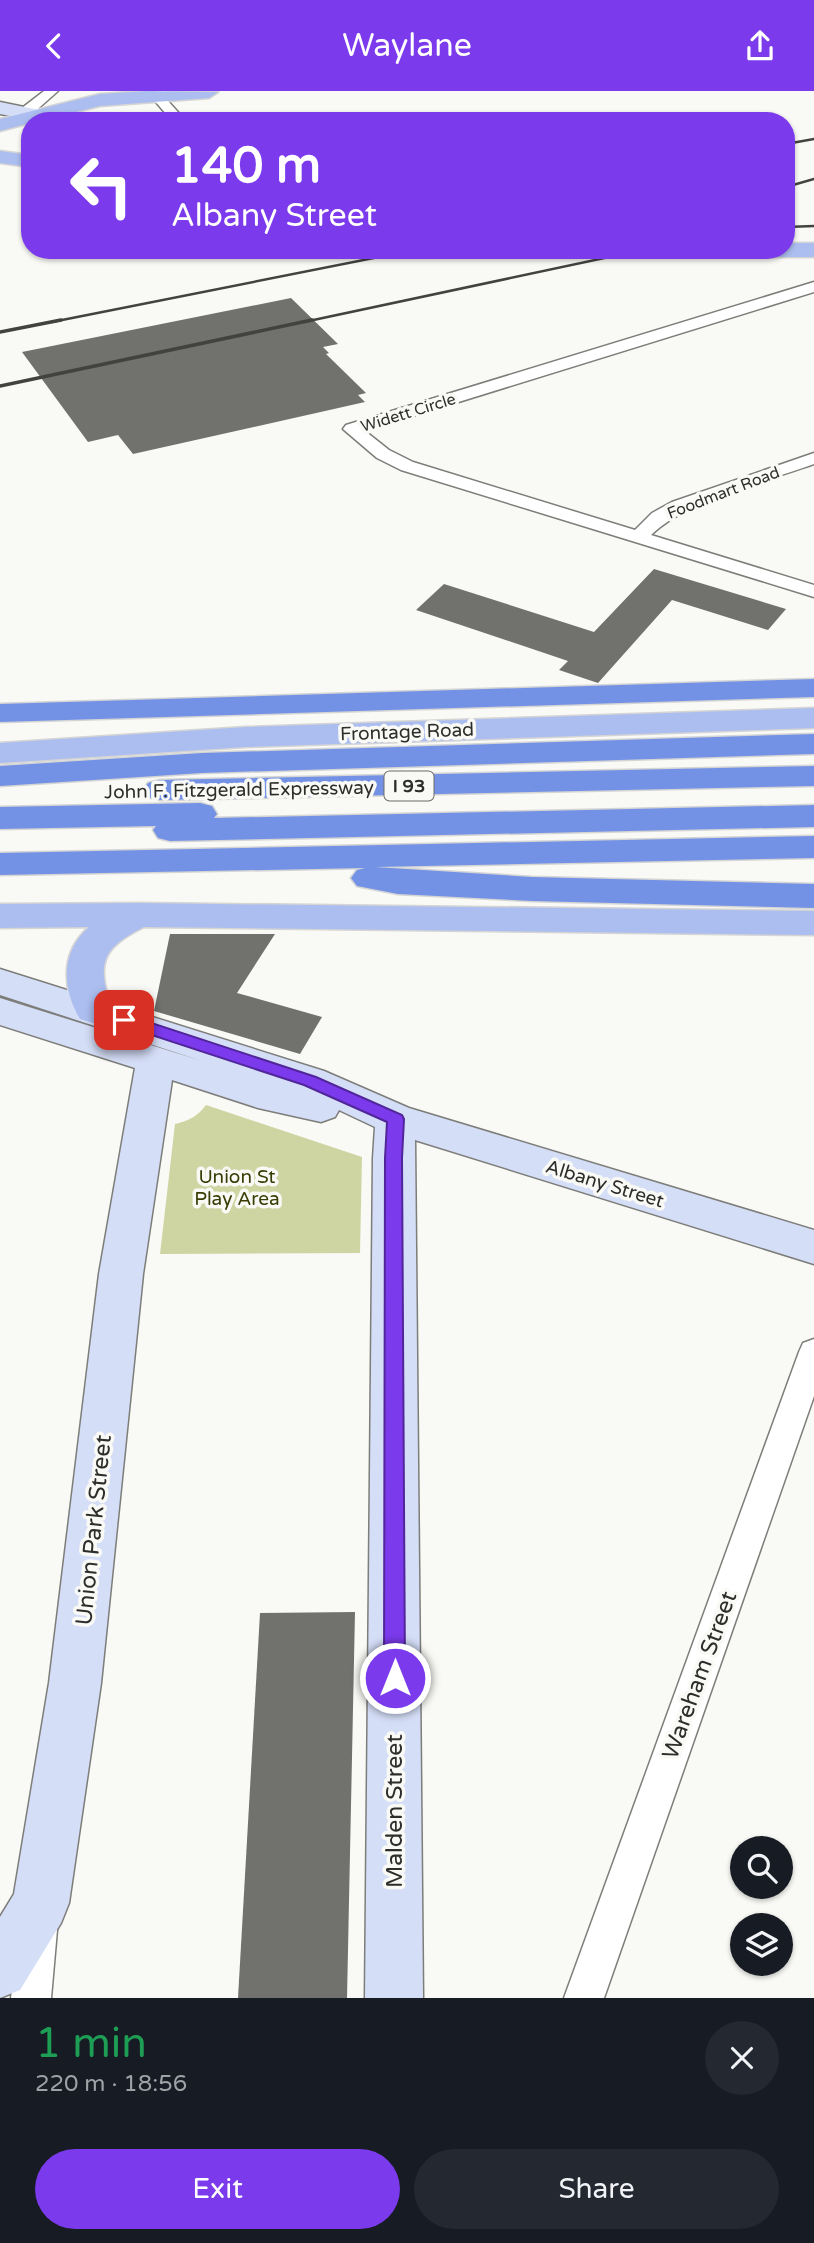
<!DOCTYPE html>
<html lang="en">
<head>
<meta charset="utf-8">
<style>
	:root { --surface:#171b24; --page:#242831; --text:#f1f3f6; --muted:#9ea1a6; --accent:#7c3aed }
	body { margin:0; font-family:"Varela Round",sans-serif; background:var(--page); color:var(--text); height:100vh; display:flex; flex-direction:column; font-size:26px; white-space:nowrap }
	* { box-sizing:border-box; margin:0 }
	p { font-size:23px; color:var(--muted) }
	.icon { flex:none; width:38px; height:38px; fill:none; stroke:currentColor; stroke-width:2; stroke-linecap:round; stroke-linejoin:round }
	.map { position:relative; height:1907px; overflow:hidden }
	.panel { display:flex; flex-direction:column; background:var(--surface); flex:1 }
	.panel>* { flex:none }
	.guide { position:absolute; left:21px; top:21px; width:774px; height:147px; border-radius:28px; box-shadow:0 2px 5px #0004; background:#7c3aed; color:#fff; overflow:hidden }
	.controls { position:absolute; left:730px; top:1745px; display:grid; gap:14px }
	.controls a { display:grid; place-items:center; width:63px; height:63px; border-radius:50%; background:var(--surface); box-shadow:0 2px 5px #0004; font-size:35px }
	.pin { position:absolute; display:grid; place-items:center; width:60px; height:60px; color:#fff; margin:-30px; border-radius:14px; box-shadow:0 4px 10px #0006 }
	.me { position:absolute; width:77px; margin:-38px; rotate:0deg; stroke-linejoin:round; filter:drop-shadow(0 0 5px #0008) }
	.turn { display:flex; align-items:center; gap:24px; height:147px; padding:0 35px; font-size:32px }
	.turn .icon { width:91px; height:91px; stroke-width:2.5 }
	.turn b { display:block; font-size:49px; line-height:60px }
	.round { display:grid; place-items:center; flex:none; width:74px; height:74px; border-radius:37px; background:var(--page) }
	.summary { display:flex; align-items:center; justify-content:space-between; height:119px; padding:0 35px }
	h1 { font-size:42px; font-weight:600; line-height:52px; color:#1e9e55 }
	.button { display:flex; gap:14px; margin-top:auto; padding:14px 35px }
	.button a { flex:1; height:80px; border-radius:42px; background:var(--accent); color:#fff; font-size:28px; font-weight:600; line-height:80px; text-align:center }
	.button a+a { background:var(--page); color:var(--text) }
	header { display:flex; justify-content:space-between; align-items:center; height:91px; padding:0 35px; background:var(--accent); color:#fff; font-size:32px; font-weight:600 }
	.map>svg:first-child { display:block }
	.green { fill:#ced5a3 }
	.building { fill:#71716e }
	.lines { fill:none; stroke-linecap:round; stroke-linejoin:round }
	.street-casing { stroke:#7d7d7a; stroke-width:3 }
	.secondary-casing { stroke:#7d7d7a; stroke-width:3 }
	.primary-casing { stroke:#d5d5d5; stroke-width:3 }
	.highway-casing { stroke:#d5d5d5; stroke-width:3 }
	.street { fill:#fff; fill-rule:evenodd }
	.secondary { fill:#d5def7; fill-rule:evenodd }
	.primary { fill:#acbeef; fill-rule:evenodd }
	.highway { fill:#7492e5; fill-rule:evenodd }
	.rail-far1 { stroke:#424341; stroke-width:2.5 }
	.rail { stroke:#424341; stroke-width:3.5 }
	.route { fill:#7c3aed; stroke:#51269a; stroke-width:2 }
	.labels { text-anchor:middle; stroke-width:7; stroke-linejoin:round; paint-order:stroke }
	.far-street-label { font-size:16px; fill:#2d2e2c; stroke:#f9f9f5 }
	.shield { fill:#f9f9f5; stroke:#6a6b68; stroke-width:2 }
	.shield-label { font-size:18px; font-weight:bold; fill:#2d2e2c }
	.street-label { font-size:19px; fill:#2d2e2c; stroke:#f9f9f5 }
	.park-label { font-size:19px; fill:#393d05; stroke:#f9f9f5 }
	.near-street-label { font-size:23px; fill:#2d2e2c; stroke:#f9f9f5 }
</style>
</head>
<body>
<header><svg class="icon" aria-label="back" viewBox="0 0 24 24"><path d="M15 5l-7 7 7 7"/></svg>Waylane<svg class="icon" aria-label="share" viewBox="0 0 24 24"><path d="M12 15V3M7 8l5-5 5 5M5 13v7h14v-7"/></svg></header>
<div class="map">
<svg width="814" height="1907" viewBox="0 0 814 1907">
	<rect width="100%" height="100%" fill="#f9f9f5"/>
	<!-- green -->
	<path class="green" d="M206,1014L362,1066L360,1162L160,1163L175,1033C189,1030 198,1025 206,1014Z"/>
	<!-- building -->
	<g class="building">
		<path d="M291,207L338,253L323,256L329,262L326,263L366,302L358,304L365,311L133,363L118,344L88,351L22,261Z"/>
		<path d="M654,478L786,518L768,539L672,509L598,592L559,579L568,570L416,519L444,493L594,541Z"/>
		<path d="M170,843H275L237,902L322,926L300,963L154,920Z"/>
		<path d="M355,1521L347,1907H238L260,1522Z"/>
	</g>
	<g class="lines">
		<defs>
			<g id="street">
				<path d="M44,0H58L32,23H22V17Z"/>
				<path d="M156,0H166L167,9L186,30H172L155,10Z"/>
				<path d="M814,191V201L365,340L389,359L413,371L635,439L652,422L672,411L814,362V373C765,391 688,408 651,444L814,494V506L401,379L377,367L343,338L346,334Z"/>
				<path d="M814,1248V1305L604,1907H564L799,1261L803,1252Z"/>
				<path d="M38,1820L52,1825L57,1839L51,1907H11L19,1839L24,1825Z"/>
			</g>
			<g id="secondary">
				<path d="M0,11L44,20L47,24L37,30L0,23Z"/>
				<path d="M0,878L324,980L409,1017L814,1139V1173L415,1049L423,1907H365L373,1067L375,1036L339,1019L335,1026L321,1031L258,1017L172,989L143,1183L101,1592L69,1812L61,1832L20,1899L0,1907V1826L14,1803L49,1592L99,1183L135,977L0,934V907L202,970L0,904Z"/>
			</g>
			<g id="primary">
				<path d="M146,0L218,1L209,7L100,15L40,30H30V32L0,40V28L100,3Z"/>
				<path d="M0,60L30,64V76L0,72Z"/>
				<path d="M786,152H814V166H684L676,164L673,159H786Z"/>
				<path d="M814,617V637L246,656L0,672V652L246,636Z"/>
				<path d="M139,812L814,820V844L144,836C100,858 97,873 112,919L106,928L93,932L80,928C62,898 60,861 89,836L0,837V813Z"/>
			</g>
			<g id="highway">
				<path d="M814,588V606L0,631V613Z"/>
				<path d="M814,643V663L202,682L0,695V675L202,662Z"/>
				<path d="M814,675V695L160,709L148,706L143,699L148,692L160,689Z"/>
				<path d="M200,712L212,715L217,723L214,727L814,714V736L170,750L158,747L153,739L156,735L0,738V716Z"/>
				<path d="M814,745V767L375,776L532,786L814,793V817L532,810L398,803L357,795L351,787L357,779L365,777L0,784V762Z"/>
			</g>
		</defs>
		<!-- street casing -->
		<use href="#street" class="street-casing"/>
		<!-- secondary casing -->
		<use href="#secondary" class="secondary-casing"/>
		<!-- primary casing -->
		<use href="#primary" class="primary-casing"/>
		<!-- highway casing -->
		<use href="#highway" class="highway-casing"/>
		<!-- street -->
		<use href="#street" class="street"/>
		<!-- secondary -->
		<use href="#secondary" class="secondary"/>
		<!-- primary -->
		<use href="#primary" class="primary"/>
		<!-- highway -->
		<use href="#highway" class="highway"/>
		<!-- rail-far1 -->
		<g class="rail-far1">
			<path d="M786,53L814,48"/>
			<path d="M786,96L814,88"/>
			<path d="M786,136L814,135"/>
			<path d="M52,231L414,159"/>
			<path d="M304,231L642,159"/>
		</g>
		<!-- rail -->
		<g class="rail">
			<path d="M0,241L61,229"/>
			<path d="M0,295L312,229"/>
		</g>
	</g>
	<!-- route -->
	<path class="route" d="M124,923L316,986L402,1024L404,1028L402,1067L405,1587L402,1594L395,1597L387,1594L384,1587L385,1067L387,1031L304,994L118,933L116,929L118,925Z"/>
	<g class="labels">
		<!-- far-street labels -->
		<g class="far-street-label">
			<text transform="translate(408 321) rotate(-17)" y="6">Widett Circle</text>
			<text transform="translate(723 401) rotate(-21)" y="6">Foodmart Road</text>
		</g>
		<!-- shield labels -->
		<rect class="shield" x="384.5" y="680.5" width="49" height="29" rx="5"/>
		<g class="shield-label">
			<text x="409" y="701">I 93</text>
		</g>
		<!-- street labels -->
		<g class="street-label">
			<text transform="translate(407 640) rotate(-2)" y="7">Frontage Road</text>
			<text transform="translate(239 698) rotate(-1)" y="7">John F. Fitzgerald Expressway</text>
			<text transform="translate(605 1092) rotate(17)" y="7">Albany Street</text>
		</g>
		<!-- park labels -->
		<g class="park-label">
			<text x="237" y="1092">Union St<tspan x="237" dy="22">Play Area</tspan></text>
		</g>
		<!-- near-street labels -->
		<g class="near-street-label">
			<text transform="translate(93 1439) rotate(-84)" y="8">Union Park Street</text>
			<text transform="translate(699 1584) rotate(-70)" y="8">Wareham Street</text>
			<text transform="translate(394 1720) rotate(-90)" y="8">Malden Street</text>
		</g>
	</g>
</svg>
<div class="controls">
<a><svg class="icon" aria-label="search" viewBox="0 0 24 24"><circle cx="10" cy="10" r="6"/><path d="M15 15l6 6"/></svg></a>
<a><svg class="icon" aria-label="layers" viewBox="0 0 24 24"><path d="M12 4l9 5-9 5-9-5zM3 14l9 5 9-5"/></svg></a>
</div>
<div class="pin" style="left:124px;top:929px;background:#d93025"><svg class="icon" aria-label="arrive" viewBox="0 0 24 24"><path d="M6 21V4h12l-3 4 3 4H6"/></svg></div>
<svg class="me" style="left:395px;top:1587px" viewBox="-20 -20 40 40"><circle r="17" fill="#7c3aed" stroke="#fff" stroke-width="3"/><path d="M0-11L8 9 0 5-8 9z" fill="#fff"/></svg>
<div class="guide">
<div class="turn"><svg class="icon" aria-label="left" viewBox="0 0 24 24"><path d="M17 20v-9H6M10 6l-5 5 5 5"/></svg><div><b>140 m</b>Albany Street</div></div>
</div>
</div>
<section class="panel">
<div class="summary"><div><h1>1 min</h1><p>220 m · 18:56</p></div><a class="round"><svg class="icon" aria-label="close" viewBox="0 0 24 24"><path d="M6 6l12 12M18 6L6 18"/></svg></a></div>
<div class="button"><a>Exit</a><a>Share</a></div>
</section>
</body>
</html>
